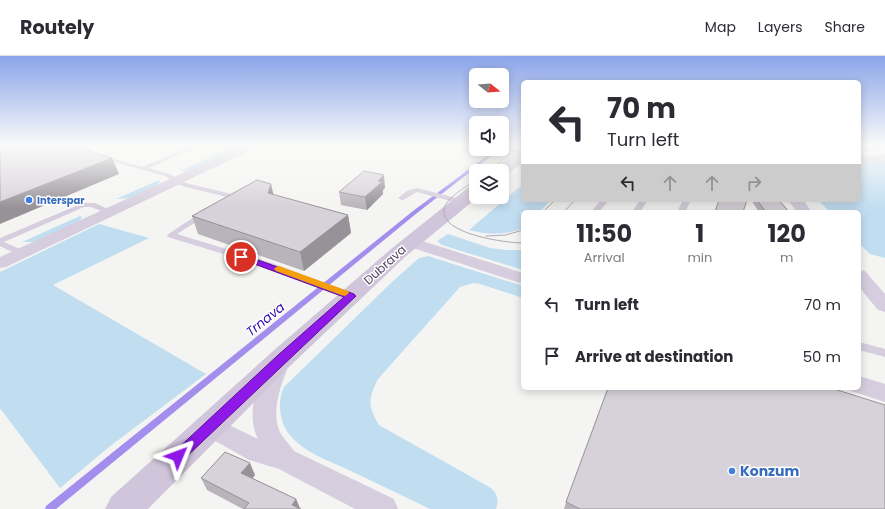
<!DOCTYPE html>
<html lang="en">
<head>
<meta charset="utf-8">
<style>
	:root { --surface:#fff; --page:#f7f7f7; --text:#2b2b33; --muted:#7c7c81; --line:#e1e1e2 }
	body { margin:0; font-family:Poppins,sans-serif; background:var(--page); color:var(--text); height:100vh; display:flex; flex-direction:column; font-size:15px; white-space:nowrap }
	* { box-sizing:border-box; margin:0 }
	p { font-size:13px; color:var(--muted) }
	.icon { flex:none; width:22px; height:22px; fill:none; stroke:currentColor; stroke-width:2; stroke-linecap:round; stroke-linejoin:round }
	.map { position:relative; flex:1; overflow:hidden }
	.drawer { position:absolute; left:521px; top:154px; width:340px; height:180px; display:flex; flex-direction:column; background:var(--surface); border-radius:6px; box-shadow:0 2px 10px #0003 }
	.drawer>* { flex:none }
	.guide { position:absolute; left:521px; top:24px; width:340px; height:122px; border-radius:6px; box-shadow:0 2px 10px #0003; background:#fff; color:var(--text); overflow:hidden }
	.needle { width:26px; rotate:107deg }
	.tools { position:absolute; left:469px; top:12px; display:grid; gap:8px }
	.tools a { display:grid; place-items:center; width:40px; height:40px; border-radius:6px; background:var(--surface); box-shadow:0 2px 10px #0003; font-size:20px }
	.pin { position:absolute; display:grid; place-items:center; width:34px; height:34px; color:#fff; margin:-17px; border:2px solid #fff; border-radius:50%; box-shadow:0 1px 4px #0007 }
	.me { position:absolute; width:44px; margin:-22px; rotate:46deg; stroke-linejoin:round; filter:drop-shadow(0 0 3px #0008) }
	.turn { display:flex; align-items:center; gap:14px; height:84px; padding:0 20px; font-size:18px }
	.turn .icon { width:52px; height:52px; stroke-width:2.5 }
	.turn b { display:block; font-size:28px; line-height:34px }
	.lanes { display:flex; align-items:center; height:38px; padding:0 20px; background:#0003; justify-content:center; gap:20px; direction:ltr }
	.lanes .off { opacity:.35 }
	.eta { display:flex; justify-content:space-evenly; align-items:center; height:68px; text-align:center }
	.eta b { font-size:24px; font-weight:700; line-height:28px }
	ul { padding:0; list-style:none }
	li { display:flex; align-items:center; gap:12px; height:52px; padding:0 20px }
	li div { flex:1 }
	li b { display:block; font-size:15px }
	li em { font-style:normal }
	header { display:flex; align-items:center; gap:24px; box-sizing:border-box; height:56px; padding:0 20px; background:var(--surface); border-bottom:1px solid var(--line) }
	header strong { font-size:19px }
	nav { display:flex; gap:22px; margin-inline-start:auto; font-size:14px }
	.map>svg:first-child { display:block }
	.green { fill:#c1def1 }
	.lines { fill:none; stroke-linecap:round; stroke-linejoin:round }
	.stream { fill:#a38eee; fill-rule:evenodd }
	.service { fill:#d6cede; fill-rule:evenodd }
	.minor { fill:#d6cede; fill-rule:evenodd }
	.secondary { fill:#d0c5da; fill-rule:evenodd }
	.tram { stroke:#b1abb5; stroke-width:1 }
	.wall { fill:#b9b4bb }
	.shaded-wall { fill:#969298 }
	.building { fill:#d7d1d9; stroke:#969298 }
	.route { fill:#8e18e8; stroke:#5c1097 }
	.slow { fill:#f59e0b }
	.shop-dot { fill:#3f7fe0; stroke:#fff; stroke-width:1.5 }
	.labels { text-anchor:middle; stroke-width:3; stroke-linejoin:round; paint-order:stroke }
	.far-shop-label { font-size:10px; font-weight:bold; fill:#366cbe; stroke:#fff; text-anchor:start }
	.street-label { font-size:12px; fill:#544960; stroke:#fff }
	.water-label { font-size:13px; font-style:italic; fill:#2f0bb1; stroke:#fff }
	.near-shop-label { font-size:14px; font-weight:bold; fill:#366cbe; stroke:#fff; text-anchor:start }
</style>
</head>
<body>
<header>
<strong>Routely</strong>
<nav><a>Map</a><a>Layers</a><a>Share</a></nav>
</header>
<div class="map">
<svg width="885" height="453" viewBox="0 0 885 453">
	<rect width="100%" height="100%" fill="#f4f4f2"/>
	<!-- green -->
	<g class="green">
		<path d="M237,89H245L191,114L180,115Z"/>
		<path d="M859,89H885V94L859,97Z"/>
		<path d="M885,106V202L870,198L859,187V156H830L818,144H859V108Z"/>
		<path d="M159,124L160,126L157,129L131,142L116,143Z"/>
		<path d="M523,128V144H551L539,156H523L522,173C504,179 487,179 469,174Z"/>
		<path d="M80,160L82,161L79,166L35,186H22Z"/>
		<path d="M99,168L149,182L53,229L206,318L109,391L60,432L0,352V216Z"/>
		<path d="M448,178L490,192L506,194H523V214L442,189L437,185Z"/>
		<path d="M428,200L523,230V242L480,228L473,227L460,231L378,323C368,342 368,351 379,369L491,432C498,439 499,444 496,453H430L426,451C401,439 376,427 351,415C330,405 304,397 289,378C279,365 277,345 284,331L392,226L419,202Z"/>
	</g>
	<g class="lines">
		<!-- stream -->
		<g class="stream">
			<path d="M502,89H505L502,91Z"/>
			<path d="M496,93H500L417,157L56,453H45L46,450L413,155Z"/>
		</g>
		<!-- service -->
		<g class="service">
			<path d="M194,89H201L149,112L169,118L186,127L235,139V141L228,147H222V143L227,141L182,130L165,120L100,102L103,100L142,111Z"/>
			<path d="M502,90L523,95V99L500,93H502Z"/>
			<path d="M417,132L464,144L465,146L461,148L417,136C411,138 408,143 402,144L398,142L407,135Z"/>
			<path d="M601,144H609L599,156H591Z"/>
			<path d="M640,144H648L640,156H632Z"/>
			<path d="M683,144H691L685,156H677Z"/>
			<path d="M83,147H95L114,156L110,158L91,151H84L4,186L24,195L25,197L24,199H18L0,190V182Z"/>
			<path d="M200,157H206L207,159L177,178L272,207L354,238L356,240L354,242H348L266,211L168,181L167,179Z"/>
			<path d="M859,286L885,293V301L859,294Z"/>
		</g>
		<!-- minor -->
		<g class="minor">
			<path d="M244,89H259L257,91L6,211L0,212V201Z"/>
			<path d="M885,98V106L859,108V100Z"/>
			<path d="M788,144H803L812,156H797Z"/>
			<path d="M410,181L523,217V228L404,189L402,186L404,183Z"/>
			<path d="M859,214L865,215L885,238V256L878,254L859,231Z"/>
			<path d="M279,298L287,300L290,306C282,327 271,352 279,374C282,382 290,388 294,395L394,443L398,453H355L279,413L249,404L201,377L198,370L201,363L210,360L258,383C245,357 258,324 271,300Z"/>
			<path d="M859,320L885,328V346L851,335L849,332H859Z"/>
		</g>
		<!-- secondary -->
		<g class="secondary">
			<path d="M523,95V106L507,118L502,119V115H493L495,112L518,96Z"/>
			<path d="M476,129V141H478L405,201L290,310L148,453H105L111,441L272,296L391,193L470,130Z"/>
		</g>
		<!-- tram -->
		<g class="tram">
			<path d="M488,115L523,89"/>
			<path d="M476,124C467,130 446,142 444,153C439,178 506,187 523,187"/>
			<path d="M543,156L555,144"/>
			<path d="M564,156L575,144"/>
			<path d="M486,180L506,179L523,174"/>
		</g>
	</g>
	<!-- wall -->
	<g class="wall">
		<path d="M385,132L383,134V138L367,154L341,149L339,136Z"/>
		<path d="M273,139L348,159L351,177L304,215L198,178L192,160Z"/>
		<path d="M751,144H779L789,156H759Z"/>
		<path d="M255,419L252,422L296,443L300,452L301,453H243L207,434L201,422Z"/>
		<path d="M566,446L885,453H564Z"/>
	</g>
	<!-- shaded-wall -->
	<g class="shaded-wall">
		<path d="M112,102L119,118L0,168V146Z"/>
		<path d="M384,119L385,132L383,134V138L367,154L365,141L378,125Z"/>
		<path d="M271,128L275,145L268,137Z"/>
		<path d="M348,159L351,177L304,215L300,196Z"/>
		<path d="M250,407L255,419L247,429L241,417Z"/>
		<path d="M296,443L300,453L292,449Z"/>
	</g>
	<!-- building -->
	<g class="building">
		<path d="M0,89H70L112,102L0,146Z"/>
		<path d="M364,115L384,119L378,125L382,126L365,141L339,136Z"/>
		<path d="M257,124L271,128L268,137L348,159L300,196L192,160Z"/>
		<path d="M719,144H747L743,156H715Z"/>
		<path d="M757,144H779L789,156H766Z"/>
		<path d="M608,332H831L885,349V453H580L566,446Z"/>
		<path d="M225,396L250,407L241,417L296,443L292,449L301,453H244L249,447L201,422Z"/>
	</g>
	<!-- sky -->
	<linearGradient id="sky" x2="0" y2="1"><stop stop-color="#8ca5ea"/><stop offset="0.59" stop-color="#fafaf9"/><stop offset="1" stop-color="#fafaf9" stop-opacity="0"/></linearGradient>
	<rect width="885" height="152" fill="url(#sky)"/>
	<!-- route -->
	<path class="route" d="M241,198L354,238L356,240L183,404L178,406L174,404L172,400L174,396L277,300L344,241L238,202L237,201L238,199Z"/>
	<!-- slow -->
	<path class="slow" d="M279,210L348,235L349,237L345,240L341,239L276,215L274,213L276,211Z"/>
	<!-- markers -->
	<g class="shop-dot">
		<circle cx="29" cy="144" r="4"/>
		<circle cx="732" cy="415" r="4"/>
	</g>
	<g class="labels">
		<!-- far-shop labels -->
		<g class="far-shop-label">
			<text x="37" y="148">Interspar</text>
		</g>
		<!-- street labels -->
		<g class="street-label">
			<text transform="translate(385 209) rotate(-42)" y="4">Dubrava</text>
		</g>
		<!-- water labels -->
		<g class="water-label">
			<text transform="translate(265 263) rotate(-39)" y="5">Trnava</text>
		</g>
		<!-- near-shop labels -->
		<g class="near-shop-label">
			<text x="740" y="420">Konzum</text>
		</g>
	</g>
</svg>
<div class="tools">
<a><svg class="needle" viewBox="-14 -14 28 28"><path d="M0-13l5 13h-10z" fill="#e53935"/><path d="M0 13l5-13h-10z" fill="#7c7c81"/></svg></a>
<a><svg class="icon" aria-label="sound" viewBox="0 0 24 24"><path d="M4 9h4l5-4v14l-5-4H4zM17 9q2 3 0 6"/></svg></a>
<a><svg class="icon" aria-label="layers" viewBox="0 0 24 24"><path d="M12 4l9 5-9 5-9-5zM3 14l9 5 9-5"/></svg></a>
</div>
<div class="pin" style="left:241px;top:201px;background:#d93025"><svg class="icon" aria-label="arrive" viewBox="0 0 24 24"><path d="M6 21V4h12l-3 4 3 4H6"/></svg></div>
<svg class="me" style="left:178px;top:400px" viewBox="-20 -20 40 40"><path d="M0-17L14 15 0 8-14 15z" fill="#8e18e8" stroke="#fff" stroke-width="4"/></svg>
<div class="guide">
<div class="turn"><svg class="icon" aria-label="left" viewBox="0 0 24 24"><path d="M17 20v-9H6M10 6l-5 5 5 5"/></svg><div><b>70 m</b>Turn left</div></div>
<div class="lanes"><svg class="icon" aria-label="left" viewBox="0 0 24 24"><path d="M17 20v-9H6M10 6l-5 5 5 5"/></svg><svg class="icon off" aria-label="ahead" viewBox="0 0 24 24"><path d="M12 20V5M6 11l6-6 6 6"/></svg><svg class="icon off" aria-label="ahead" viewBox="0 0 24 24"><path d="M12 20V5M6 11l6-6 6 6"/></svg><svg class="icon off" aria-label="right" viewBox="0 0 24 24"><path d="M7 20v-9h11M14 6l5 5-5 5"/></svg></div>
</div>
<section class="drawer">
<div class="eta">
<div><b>11:50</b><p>Arrival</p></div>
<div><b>1</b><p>min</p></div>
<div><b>120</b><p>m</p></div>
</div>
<ul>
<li><svg class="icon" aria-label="left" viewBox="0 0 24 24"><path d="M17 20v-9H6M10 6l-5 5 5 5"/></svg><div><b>Turn left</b></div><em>70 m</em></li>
<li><svg class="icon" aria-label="arrive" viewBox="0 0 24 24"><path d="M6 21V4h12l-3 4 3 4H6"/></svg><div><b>Arrive at destination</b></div><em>50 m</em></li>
</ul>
</section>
</div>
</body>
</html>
